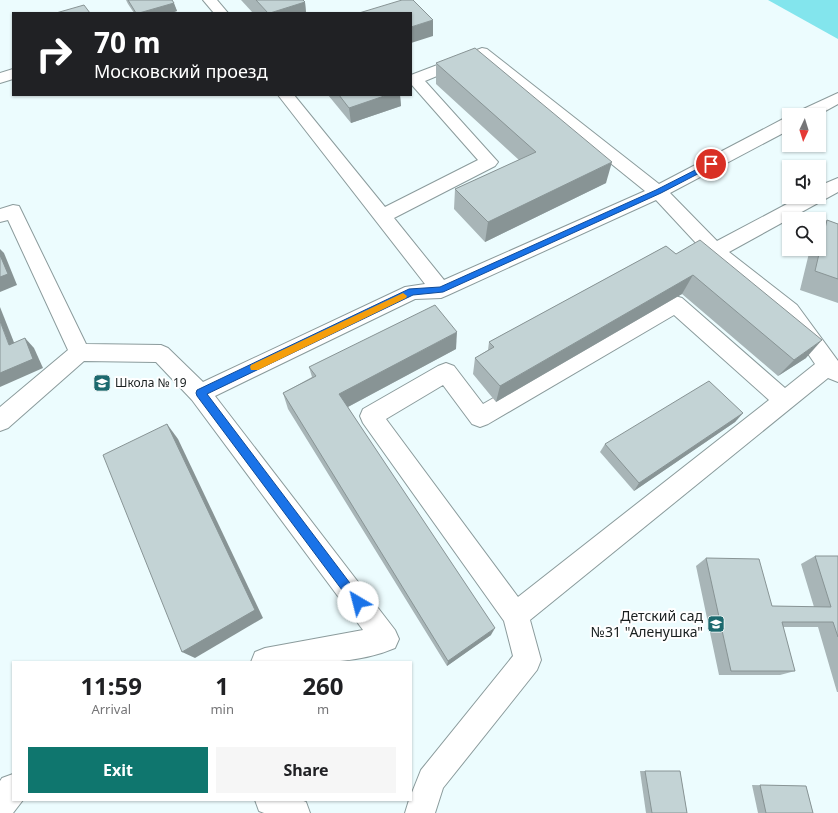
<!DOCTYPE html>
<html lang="en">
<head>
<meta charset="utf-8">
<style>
	:root { --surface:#fff; --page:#f6f6f6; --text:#202124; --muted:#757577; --accent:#0f766e }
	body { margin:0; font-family:"Noto Sans",sans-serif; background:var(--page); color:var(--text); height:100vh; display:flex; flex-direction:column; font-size:15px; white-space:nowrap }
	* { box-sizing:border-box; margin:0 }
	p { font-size:13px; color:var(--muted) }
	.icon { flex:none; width:22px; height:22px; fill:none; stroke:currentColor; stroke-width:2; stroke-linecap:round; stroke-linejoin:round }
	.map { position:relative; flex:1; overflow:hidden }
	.sheet { position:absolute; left:12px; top:661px; width:400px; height:140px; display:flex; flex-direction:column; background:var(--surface); border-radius:0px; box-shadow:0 1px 3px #0004 }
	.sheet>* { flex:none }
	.hud { position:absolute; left:12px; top:12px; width:400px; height:84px; border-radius:0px; box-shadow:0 1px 3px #0004; background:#202124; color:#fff; overflow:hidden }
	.needle { width:26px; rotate:184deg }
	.fabs { position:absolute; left:782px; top:108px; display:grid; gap:8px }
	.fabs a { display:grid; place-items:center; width:44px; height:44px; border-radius:0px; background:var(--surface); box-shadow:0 1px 3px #0004; font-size:20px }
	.pin { position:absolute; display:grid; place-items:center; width:34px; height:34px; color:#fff; margin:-17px; border:2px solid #fff; border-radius:50%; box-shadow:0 1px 4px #0007 }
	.me { position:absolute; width:44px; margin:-22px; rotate:323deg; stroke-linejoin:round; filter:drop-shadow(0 0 3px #0008) }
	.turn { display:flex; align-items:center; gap:14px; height:84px; padding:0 16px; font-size:18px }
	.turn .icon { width:52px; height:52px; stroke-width:2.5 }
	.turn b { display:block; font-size:28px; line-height:34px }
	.eta { display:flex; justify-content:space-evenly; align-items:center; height:68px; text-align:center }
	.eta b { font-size:24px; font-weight:700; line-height:28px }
	.button { display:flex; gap:8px; margin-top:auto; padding:8px 16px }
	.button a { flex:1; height:46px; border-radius:0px; background:var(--accent); color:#fff; font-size:16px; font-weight:700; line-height:46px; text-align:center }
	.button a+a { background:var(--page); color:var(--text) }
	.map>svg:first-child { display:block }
	.green { fill:#83e5ed }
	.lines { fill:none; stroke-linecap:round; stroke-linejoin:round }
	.minor-casing { stroke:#8b9b9c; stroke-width:2 }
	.minor { fill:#fff; fill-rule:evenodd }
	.wall { fill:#a8b5b7 }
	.shaded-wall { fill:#889495 }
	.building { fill:#c3d3d5; stroke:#889495 }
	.route { fill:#1a73e8; stroke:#114b97 }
	.slow { fill:#f59e0b }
	.labels { text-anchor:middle; stroke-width:4; stroke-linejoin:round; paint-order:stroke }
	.poi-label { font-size:12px; fill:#1a2020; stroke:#fff; text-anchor:start }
	.near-poi-label { font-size:14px; fill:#1a2020; stroke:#fff; text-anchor:end }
</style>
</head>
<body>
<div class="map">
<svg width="838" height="813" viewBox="0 0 838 813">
	<rect width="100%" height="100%" fill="#ecfcfe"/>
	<!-- green -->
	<path class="green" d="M768,0H838V39Z"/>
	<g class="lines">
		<defs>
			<g id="minor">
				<path d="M203,0H217L228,13H214Z"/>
				<path d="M482,48L487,49L659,184L783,119L789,118V130L670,193L717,241L800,197H819V186L838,178V192L729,252L797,305L838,361V382L828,378L530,620L541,660L537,670L443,788L435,813H405L409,800H411V795L421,770L513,656L504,621L363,423L360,416L363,409L438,366L446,363L454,366L483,404L668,298L675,296L682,298L785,388L815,364L783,317L708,256L656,200L448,295L441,298L415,299L215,396L395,630L399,639L395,648C351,667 299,662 251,662L255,652L265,648L363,630L192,400L156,362L84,361L8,428L0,431V407L68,350L8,220L0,222V209L13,205L19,206L86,344L161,345L168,348L203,382L405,287L425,284L278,95H294L385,207L478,160L411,84V75ZM480,58L645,191L444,280L394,218L495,166L498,162L425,81ZM674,315L769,400L518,597L386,419L443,385L472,424L480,427L488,424Z"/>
				<path d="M13,69V79L0,83V73Z"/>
				<path d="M838,93V104L818,115H797L799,111Z"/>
				<path d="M13,774V800H23L13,813H0V781L2,778Z"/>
				<path d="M255,800H301L306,802L310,813H264L259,811Z"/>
			</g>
		</defs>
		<!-- minor casing -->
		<use href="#minor" class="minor-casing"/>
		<!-- minor -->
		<use href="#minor" class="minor"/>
	</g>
	<!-- wall -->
	<g class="wall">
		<path d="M126,0H172L177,11L171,13H134L128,4Z"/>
		<path d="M241,0H303L305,2L306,13H253Z"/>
		<path d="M436,63L606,183L485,242L454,209L455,189L519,160L436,84Z"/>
		<path d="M328,95H400L401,106L351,123Z"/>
		<path d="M827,220L838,224V303L800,290L810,249H819V232Z"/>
		<path d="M666,246L806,358L778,376L682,294L496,402L473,374L475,358L488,350L489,342Z"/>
		<path d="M456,349L348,407L491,635L447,666L288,409L283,393L312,377L309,367Z"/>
		<path d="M743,413L735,422L634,491L600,452L605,444Z"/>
		<path d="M815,556H838V692H837L818,627H783L795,671L780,675H719L696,566L706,558L772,606L814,607L801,564Z"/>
		<path d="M640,771H680L687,813H646Z"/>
		<path d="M752,785L806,786L813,813H758Z"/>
	</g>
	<!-- shaded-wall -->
	<g class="shaded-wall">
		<path d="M305,2L306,13H270Z"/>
		<path d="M174,3L177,11L171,13H139Z"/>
		<path d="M433,20V36L411,43V27Z"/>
		<path d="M387,95H400L401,106L351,123L349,108Z"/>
		<path d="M612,162L606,183L485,242L488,222Z"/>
		<path d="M0,249L4,253L17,285L0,292Z"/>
		<path d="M693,275L682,294L496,402L500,386Z"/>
		<path d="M0,307L19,355L9,345L0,321Z"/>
		<path d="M457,332L456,349L342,410L339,394Z"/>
		<path d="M25,338L34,348L43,368L0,387V373Z"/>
		<path d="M822,340L806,358L778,376L794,360Z"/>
		<path d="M743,413L735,422L634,491L639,483Z"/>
		<path d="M167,424L178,439L263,618L195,658L182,652Z"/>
		<path d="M495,628L491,635L447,666L448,661Z"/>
	</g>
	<!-- building -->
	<g class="building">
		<path d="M128,0H172L174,3L139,13H136Z"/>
		<path d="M256,0H303L305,2L270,13H268Z"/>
		<path d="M402,0H413L433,20L411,27V13H359Z"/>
		<path d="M84,5L90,13H56Z"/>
		<path d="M475,48L612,162L488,222L455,189L536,152L436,63Z"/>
		<path d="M339,95H387L349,108Z"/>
		<path d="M827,220L838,224V279L815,271Z"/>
		<path d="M700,240L822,340L794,360L693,275L500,386L475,358L494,347L489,342L666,246L676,254Z"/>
		<path d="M0,255L8,274L0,277Z"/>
		<path d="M435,305L457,332L339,394L495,628L448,661L283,393L316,376L309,367Z"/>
		<path d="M0,321L9,345L25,338L33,359L0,373Z"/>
		<path d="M709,381L743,413L639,483L605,444Z"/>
		<path d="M167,424L255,610L182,652L103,455Z"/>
		<path d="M815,556H838V637L833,622H782L795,671H731L706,558L759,559L772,606L831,607Z"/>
		<path d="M645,771H680L687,813H652Z"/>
		<path d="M760,785L806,786L813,813H766Z"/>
	</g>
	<!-- route -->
	<path class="route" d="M711,162L714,164L713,166L661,193L443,292L413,295L207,394L362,599L363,602L362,606L358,608L354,606L197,396L196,393L197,390L409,289L440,287L656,190Z"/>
	<!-- slow -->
	<path class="slow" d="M403,293L407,296L406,298L258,370H251L250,367L251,365Z"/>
	<!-- icons -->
	<defs>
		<symbol id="school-square" viewBox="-11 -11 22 22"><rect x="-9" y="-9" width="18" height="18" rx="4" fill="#1c696e" stroke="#fff"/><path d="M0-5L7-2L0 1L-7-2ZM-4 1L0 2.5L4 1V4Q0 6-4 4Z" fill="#fff"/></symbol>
	</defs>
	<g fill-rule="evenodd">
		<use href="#school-square" x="92" y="373" width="20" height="20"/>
		<use href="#school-square" x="706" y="614" width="20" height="20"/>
	</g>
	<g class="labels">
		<!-- poi labels -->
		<g class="poi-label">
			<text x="115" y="387">Школа № 19</text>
		</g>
		<!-- near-poi labels -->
		<g class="near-poi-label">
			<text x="703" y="621">Детский сад<tspan x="703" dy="16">№31 "Аленушка"</tspan></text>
		</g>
	</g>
</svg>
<div class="fabs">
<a><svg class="needle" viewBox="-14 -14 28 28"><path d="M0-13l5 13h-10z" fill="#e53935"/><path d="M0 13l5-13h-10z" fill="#757577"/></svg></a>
<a><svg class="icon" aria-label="sound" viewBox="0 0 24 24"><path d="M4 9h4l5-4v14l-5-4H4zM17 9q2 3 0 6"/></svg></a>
<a><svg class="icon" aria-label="search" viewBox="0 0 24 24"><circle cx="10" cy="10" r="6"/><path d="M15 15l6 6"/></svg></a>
</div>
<div class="pin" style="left:711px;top:164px;background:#d93025"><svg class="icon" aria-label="arrive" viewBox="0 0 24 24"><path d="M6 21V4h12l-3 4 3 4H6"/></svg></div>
<svg class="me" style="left:358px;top:602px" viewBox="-20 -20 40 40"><circle r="19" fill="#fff"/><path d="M0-13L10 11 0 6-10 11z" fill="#1a73e8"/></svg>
<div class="hud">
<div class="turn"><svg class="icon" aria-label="right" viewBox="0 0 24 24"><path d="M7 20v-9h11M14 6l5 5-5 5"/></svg><div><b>70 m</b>Московский проезд</div></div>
</div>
<section class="sheet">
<div class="eta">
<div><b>11:59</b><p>Arrival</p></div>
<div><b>1</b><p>min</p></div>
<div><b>260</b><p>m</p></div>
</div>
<div class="button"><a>Exit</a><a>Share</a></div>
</section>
</div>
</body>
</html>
